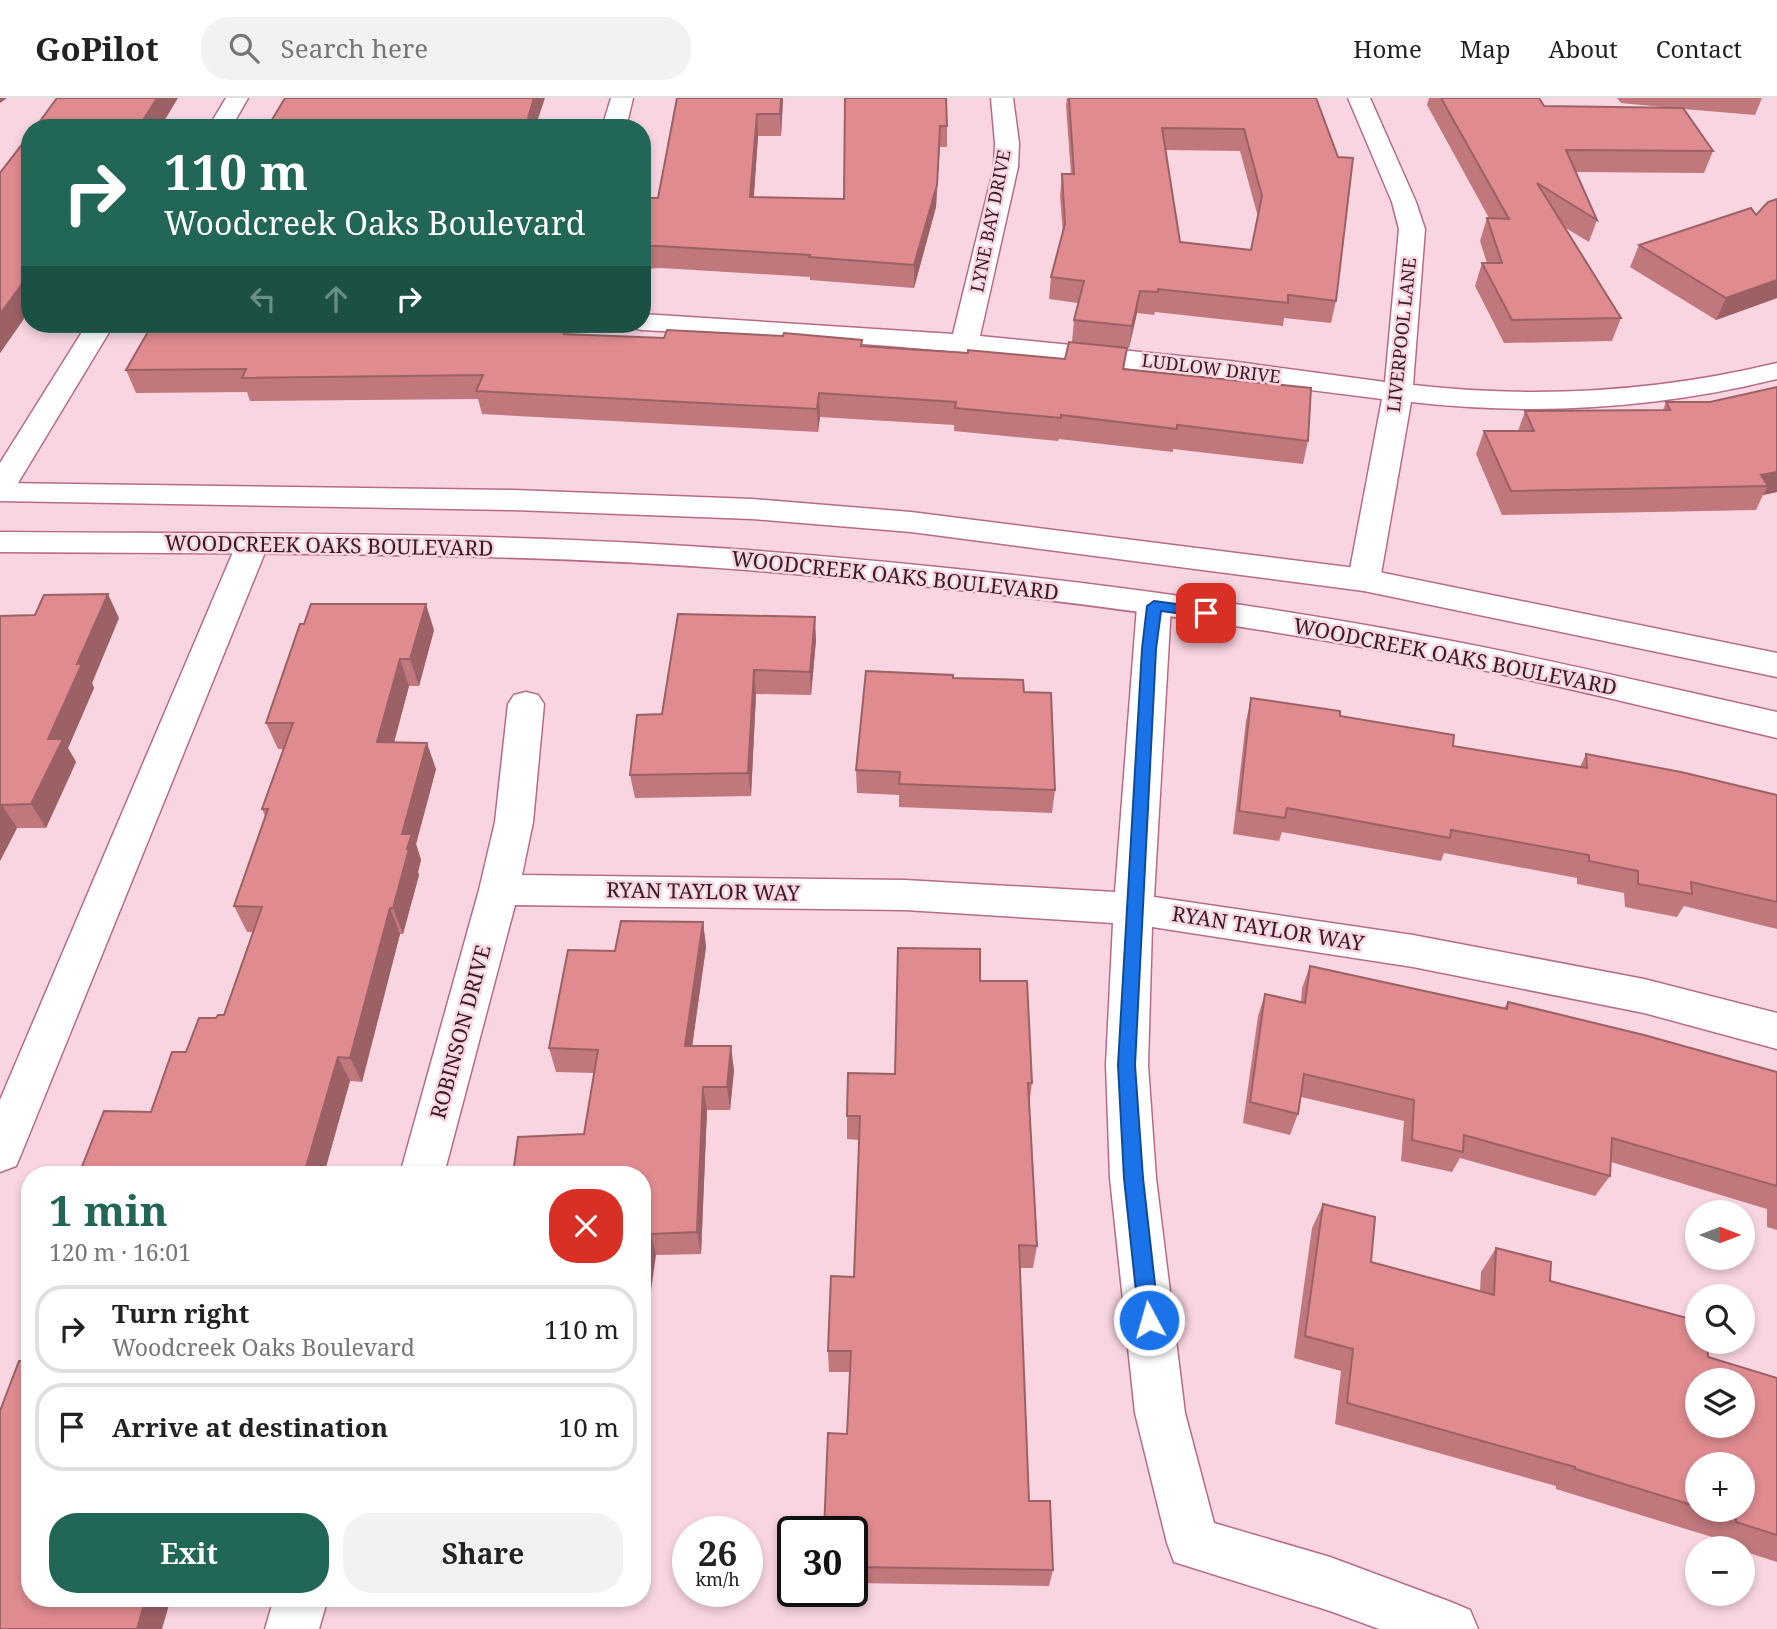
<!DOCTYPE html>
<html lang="en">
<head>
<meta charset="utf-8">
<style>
	:root { --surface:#fff; --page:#f2f2f2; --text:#222; --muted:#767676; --line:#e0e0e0; --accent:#226657 }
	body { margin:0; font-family:"Noto Serif",serif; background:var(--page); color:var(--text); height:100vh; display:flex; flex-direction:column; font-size:26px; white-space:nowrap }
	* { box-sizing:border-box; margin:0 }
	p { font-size:23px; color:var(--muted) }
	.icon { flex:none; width:38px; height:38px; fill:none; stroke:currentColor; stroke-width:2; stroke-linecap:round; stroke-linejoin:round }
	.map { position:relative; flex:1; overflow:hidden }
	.details { position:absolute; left:21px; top:1068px; width:630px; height:441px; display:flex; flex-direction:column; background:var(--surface); border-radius:28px; box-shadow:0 4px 10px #0003 }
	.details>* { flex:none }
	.guide { position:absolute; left:21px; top:21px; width:630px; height:214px; border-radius:28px; box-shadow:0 4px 10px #0003; background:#226657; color:#fff; overflow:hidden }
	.needle { width:46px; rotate:90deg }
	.tools { position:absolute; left:1685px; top:1102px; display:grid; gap:14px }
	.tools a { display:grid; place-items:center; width:70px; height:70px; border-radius:50%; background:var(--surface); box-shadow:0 4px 10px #0003; font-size:35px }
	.speed { position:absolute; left:672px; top:1418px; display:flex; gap:14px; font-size:35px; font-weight:700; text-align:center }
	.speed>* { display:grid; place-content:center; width:91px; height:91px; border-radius:50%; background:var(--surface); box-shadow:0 4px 10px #0003; line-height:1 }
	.speed small { font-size:18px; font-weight:400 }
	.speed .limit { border:4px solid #111; border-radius:10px; background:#fff; color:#111 }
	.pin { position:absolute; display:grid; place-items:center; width:60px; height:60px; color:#fff; margin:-30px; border-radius:14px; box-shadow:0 4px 10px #0006 }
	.me { position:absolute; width:77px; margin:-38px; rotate:354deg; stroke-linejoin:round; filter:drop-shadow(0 0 5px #0008) }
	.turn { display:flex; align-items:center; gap:24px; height:147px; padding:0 28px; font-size:32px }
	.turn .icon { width:91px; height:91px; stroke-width:2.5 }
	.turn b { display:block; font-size:49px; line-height:60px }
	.lanes { display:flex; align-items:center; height:66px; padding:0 28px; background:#0003; justify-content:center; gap:35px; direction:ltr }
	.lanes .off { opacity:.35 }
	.round { display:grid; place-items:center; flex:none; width:74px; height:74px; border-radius:28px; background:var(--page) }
	.head { display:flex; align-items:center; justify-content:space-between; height:119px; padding:0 28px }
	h1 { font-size:42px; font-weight:700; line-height:52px; color:var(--accent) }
	.cta { display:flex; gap:14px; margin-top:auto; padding:14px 28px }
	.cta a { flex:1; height:80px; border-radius:28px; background:var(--accent); color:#fff; font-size:28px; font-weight:700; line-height:80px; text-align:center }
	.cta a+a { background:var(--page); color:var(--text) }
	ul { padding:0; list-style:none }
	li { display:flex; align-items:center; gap:21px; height:88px; margin:0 14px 10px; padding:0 14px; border:4px solid var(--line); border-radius:28px }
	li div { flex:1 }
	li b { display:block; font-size:26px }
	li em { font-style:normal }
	header { display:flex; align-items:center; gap:42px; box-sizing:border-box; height:98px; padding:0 35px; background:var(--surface); border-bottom:2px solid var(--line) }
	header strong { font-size:33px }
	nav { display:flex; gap:38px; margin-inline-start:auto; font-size:24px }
	.search { width:490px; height:63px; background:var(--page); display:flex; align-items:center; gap:18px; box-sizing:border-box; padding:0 24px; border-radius:28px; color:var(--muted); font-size:26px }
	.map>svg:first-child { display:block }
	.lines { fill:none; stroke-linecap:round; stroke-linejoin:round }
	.minor-casing { stroke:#b86b89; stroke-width:3 }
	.major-casing { stroke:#b86b89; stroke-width:3 }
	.minor { fill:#fff; fill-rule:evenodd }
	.major { fill:#fff; fill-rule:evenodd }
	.wall { fill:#c0787c; fill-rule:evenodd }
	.shaded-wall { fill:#9c6165 }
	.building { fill:#df8b90; stroke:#9c6165; stroke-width:2; fill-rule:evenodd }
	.route { fill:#1a73e8; stroke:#114b97; stroke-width:2 }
	.labels { text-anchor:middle; stroke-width:5; stroke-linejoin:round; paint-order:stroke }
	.far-street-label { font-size:18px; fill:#3a1b27; stroke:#f8d5e1 }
	.street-label { font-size:21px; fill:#3a1b27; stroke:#f8d5e1 }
</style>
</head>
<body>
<header>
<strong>GoPilot</strong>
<div class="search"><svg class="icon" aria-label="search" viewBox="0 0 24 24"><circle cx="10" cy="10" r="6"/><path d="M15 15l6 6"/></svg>Search here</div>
<nav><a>Home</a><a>Map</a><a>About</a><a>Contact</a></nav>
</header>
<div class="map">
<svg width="1777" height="1531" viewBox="0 0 1777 1531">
	<rect width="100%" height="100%" fill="#f8d5e1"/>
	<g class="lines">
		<defs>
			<g id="minor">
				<path d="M226,0H248L231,30H208Z"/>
				<path d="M611,0H633L626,30H602Z"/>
				<path d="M991,0H1013L1019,45L1018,69L980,238L1230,263L1385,284L1399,131L1392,104L1348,0H1370L1416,104L1425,131L1413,287C1536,301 1657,294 1777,265V281C1656,311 1534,318 1411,304L1380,482L1376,489L1364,493L1352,489L1348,482L1382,301C1136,269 890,244 642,232L632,230L630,226H642V216L953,236L994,69L995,45Z"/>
				<path d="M87,226H114L15,390L11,397L0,399V365Z"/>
				<path d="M252,437L263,440L268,447L22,1054L16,1068L0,1074V1002L236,447L241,440Z"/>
				<path d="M1154,497L1166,500L1171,508L1154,799L1413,837L1644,881L1777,915V951L1644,915L1413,869L1152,829L1148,967L1156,1080L1185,1315L1214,1425L1330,1459L1451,1504L1470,1512L1478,1531H1379L1330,1513L1174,1464L1167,1445L1135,1315L1110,1080L1106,967L1113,825L905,812L515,807L444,1076H400L479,792L495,724L508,606L514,597L526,594L538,597L544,606L533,724L522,777L905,782L1115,794L1137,508L1142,500Z"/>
				<path d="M274,1500H328L319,1531H265Z"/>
			</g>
			<g id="major">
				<path d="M0,385L514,392L752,401L911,414L1364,471L1777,555V579L1364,493L911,434L752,421L514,412L0,403Z"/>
				<path d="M0,434C249,436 498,433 747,452C983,470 1219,498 1452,543C1561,564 1669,590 1777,614V640C1669,615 1561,587 1452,566C1220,520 983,491 747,472C499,453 249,456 0,454Z"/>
			</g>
		</defs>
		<!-- minor casing -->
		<use href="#minor" class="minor-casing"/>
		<!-- major casing -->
		<use href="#major" class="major-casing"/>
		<!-- minor -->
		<use href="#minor" class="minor"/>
		<!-- major -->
		<use href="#major" class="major"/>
	</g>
	<!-- wall -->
	<g class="wall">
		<path d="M677,0H783L781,38H758L754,99L844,101L845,0L947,28V49H940L936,109L914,190L810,182V179L661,170L642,171V100H658Z"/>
		<path d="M1067,0H1316L1336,203L1331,225L1284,220L1283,228L1155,214L1154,217L1137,215L1129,250H1127L1124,271L1308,343L1303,366L1173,351V354L1059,341L1058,343L954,333V327L820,319L818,334L482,316L478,301L250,303L247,294L136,295L126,272L568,228L569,236L862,248L1065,261L1072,244L1074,222L1078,205L1049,201L1051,179L1063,136L1060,98L1062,76H1071L1066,8ZM1165,52L1240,53L1258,119L1251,152L1180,144Z"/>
		<path d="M1429,0H1539L1544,8L1673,10L1621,5L1617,0H1762L1755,17L1684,11L1713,53L1704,75L1576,74L1597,122L1589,144L1564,129L1621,220L1612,243L1504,245L1475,188L1482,165H1487L1480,143L1487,120H1489L1427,7Z"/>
		<path d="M30,36V212L0,255V75Z"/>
		<path d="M1777,101V200L1716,222L1630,169L1639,147L1756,117Z"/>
		<path d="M1777,289V394L1763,397L1756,412L1502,417L1476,356L1484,333H1518L1525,313L1663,312L1666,304H1710Z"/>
		<path d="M0,518L119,520L92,585L94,590L68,650L76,664L46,730H17L0,763Z"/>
		<path d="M304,526L434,532L419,588H409L394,644L436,671L416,746L421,762L418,774L419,777L403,836H400L362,984L350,983L324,1076H79L151,1014L186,954L216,920L224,917L253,834H247L234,808L265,718L262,711L283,651H278L266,625Z"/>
		<path d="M816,542L811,597L756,596L751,698L635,700L630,677L662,616Z"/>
		<path d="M953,580L1024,594L1055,692L1052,715L899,709V697L857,695L856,672Z"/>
		<path d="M1251,600L1340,618L1453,648L1580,669L1586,656L1777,697V831L1684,808L1677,819L1625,809L1624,795L1577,786V780L1444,755L1441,763L1282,734L1279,743L1233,736L1246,623Z"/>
		<path d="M703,824L706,849L692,948L734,972L730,1012H707L701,1156L656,1157L584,1036L594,975L556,974L549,950L615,853Z"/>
		<path d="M1310,868L1504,910L1508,904L1777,974V1132L1767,1129V1111L1611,1064L1610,1078L1595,1098L1460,1060L1452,1074L1401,1063L1404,1023L1301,999L1298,1016L1290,1037L1243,1025L1258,918L1265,896L1301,904L1302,890Z"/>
		<path d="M980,883L1032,985L1029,1008L1037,1148L1033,1170H1020L1029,1403L1053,1472L1049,1488L852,1485V1433L847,1336L850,1274H829L828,1253L854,1179L859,1042L847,1041V1018L895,976Z"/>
		<path d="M1323,1106L1371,1164L1480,1193L1481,1174L1496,1150L1550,1183L1708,1259L1777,1280V1464L1743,1453V1451H1737L1712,1443V1439L1556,1391V1388L1335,1326L1341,1273L1294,1260L1312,1130ZM1698,1367L1743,1412H1698Z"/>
	</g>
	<!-- shaded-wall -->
	<g class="shaded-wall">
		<path d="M0,0H7L0,5Z"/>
		<path d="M157,0H178L160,30H138Z"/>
		<path d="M534,0H545L535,30H525Z"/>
		<path d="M781,0H783L781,38L780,16Z"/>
		<path d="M757,16L758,38L752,121L750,99Z"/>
		<path d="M940,28L936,109L914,190V167Z"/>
		<path d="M25,182L30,193V212L0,255V216Z"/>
		<path d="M1777,182V200L1716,222L1726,200Z"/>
		<path d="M1140,193L1137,215L1129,250L1132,228Z"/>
		<path d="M819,295L820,319L818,334L817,311Z"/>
		<path d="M1777,374V394L1763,397L1768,388L1761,377Z"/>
		<path d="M108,496L119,520L92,585L94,590L68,650L76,664L46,730L31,706L48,641L77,566Z"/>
		<path d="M426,506L434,532L419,588L410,561Z"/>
		<path d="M815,519L816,542L811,597L810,574Z"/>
		<path d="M400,561L409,588L387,671L377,644Z"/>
		<path d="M754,572L756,596L751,698L748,675Z"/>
		<path d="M427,645L436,671L416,746L421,762L418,774L419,777L403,836L393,810L402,736Z"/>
		<path d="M2,707L17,730L0,763V711Z"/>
		<path d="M390,810L400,836L362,984L350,960Z"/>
		<path d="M703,824L706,849L689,971L685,948Z"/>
		<path d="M731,948L734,972L730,1012L727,989Z"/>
		<path d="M338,959L350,983L324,1076H304Z"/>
		<path d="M703,989L707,1012L701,1156L697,1134Z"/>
		<path d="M651,1136L656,1157L642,1257V1195Z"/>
		<path d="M642,1333L649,1352L642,1402Z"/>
		<path d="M146,1500H171L162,1531H137Z"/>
	</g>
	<!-- building -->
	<g class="building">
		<path d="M57,0H157L138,30H35Z"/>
		<path d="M285,0H534L525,30H272L274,25H270Z"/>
		<path d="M677,0H781L780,16H757L750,99L844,101L845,0H946L947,28H940L937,87L914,167L809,159L810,157L658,148H642V100H658Z"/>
		<path d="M1069,0H1316L1338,59L1353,60L1336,203L1288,197V205L1158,191V194L1140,193L1132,228L1074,222L1084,183L1051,179L1065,126L1062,76H1074ZM1162,30L1244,31L1262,98L1251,152L1180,144Z"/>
		<path d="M1441,0H1539L1544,8L1683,10L1713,53L1566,52L1597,122L1537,85L1621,220L1512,222L1482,165H1502L1487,120L1509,121Z"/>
		<path d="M30,36V179L28,182H25L0,216V75Z"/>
		<path d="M1777,101V182L1726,200L1639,147L1751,110L1756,117L1768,104Z"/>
		<path d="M170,226H504L568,228L564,236L664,240L667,232L783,238L784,235L862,242L861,248L968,255V252L1065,261L1069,244L1127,250L1123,271L1311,290L1308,343L1177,327V331L1061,317V320L955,310L956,304L819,295L817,311L476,293L483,277L242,280L246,271L126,272L149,232H167Z"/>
		<path d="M1777,289V374L1761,377L1768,388L1511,393L1484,333H1534L1525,313L1670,312L1666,304H1710Z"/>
		<path d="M108,496L77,566H82L48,641H63L31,706L2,707L0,711V518L35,517L44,497Z"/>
		<path d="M311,506H426L410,561H400L377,644L427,645L402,736H412L407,751H409L393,810H390L350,960L338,959L304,1076H79L104,1013L151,1014L172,954H186L199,920H216L218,917H224L262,809L234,808L268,711H262L293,625H266L300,526H304Z"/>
		<path d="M678,516L815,519L810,574L754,572L748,675L630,677L637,617L662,616Z"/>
		<path d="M866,573L953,577V580L1023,582L1024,594L1051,595L1055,692L899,686L900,674L856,672Z"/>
		<path d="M1251,600L1340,613V618L1454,637L1453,648L1587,670L1586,656L1681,674L1777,697V804L1691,784L1692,796L1638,786V773L1589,763V757L1451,732L1450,740L1287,710L1285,720L1239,713Z"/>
		<path d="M621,823L703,824L685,948H731L727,989H703L697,1134L651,1136L642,1195V1076H513L518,1039L584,1036L598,952L549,950L568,852L615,853Z"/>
		<path d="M898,850L980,851V883H1027L1032,985H1028L1037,1148L1019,1147L1029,1403H1050L1053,1472L852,1469V1433H824L828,1335L847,1336L851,1253H828L831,1178L854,1179L860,1018H847L848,975L895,976Z"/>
		<path d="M1310,868L1507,911L1508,904L1644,937L1777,974V1088L1612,1040L1610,1078L1464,1037L1463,1054L1412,1042L1414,1002L1304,976L1298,1016L1250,1004L1265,896L1305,905Z"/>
		<path d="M1323,1106L1375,1119L1371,1164L1494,1197L1496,1150L1551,1164L1550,1183L1698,1223V1244H1707L1708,1259L1777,1280V1437L1736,1424V1421L1708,1412H1743V1367H1698V1409L1575,1371V1369L1347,1305L1353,1251L1305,1238ZM1698,1283H1743V1328H1698Z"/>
		<path d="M19,1263H30V1500H146L137,1531H0V1313Z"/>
	</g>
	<!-- route -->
	<path class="route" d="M1154,503L1206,510L1213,515L1206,519L1161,513L1156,551L1135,967L1143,1080L1159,1222L1156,1229L1149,1231L1142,1229L1139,1222L1124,1080L1118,967L1142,551L1147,508Z"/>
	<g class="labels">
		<!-- far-street labels -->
		<g class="far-street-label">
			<text transform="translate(991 123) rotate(-79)" y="6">LYNE BAY DRIVE</text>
			<text transform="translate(1402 237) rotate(-84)" y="6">LIVERPOOL LANE</text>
			<text transform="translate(1211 271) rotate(7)" y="6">LUDLOW DRIVE</text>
		</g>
		<!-- street labels -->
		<g class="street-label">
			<text transform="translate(329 448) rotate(1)" y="7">WOODCREEK OAKS BOULEVARD</text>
			<text transform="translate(895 478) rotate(6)" y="7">WOODCREEK OAKS BOULEVARD</text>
			<text transform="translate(1455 559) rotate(11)" y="7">WOODCREEK OAKS BOULEVARD</text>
			<text transform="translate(703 794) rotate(1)" y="7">RYAN TAYLOR WAY</text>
			<text transform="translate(1268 831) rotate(9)" y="7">RYAN TAYLOR WAY</text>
			<text transform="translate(461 934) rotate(-75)" y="7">ROBINSON DRIVE</text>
		</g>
	</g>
</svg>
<div class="tools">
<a><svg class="needle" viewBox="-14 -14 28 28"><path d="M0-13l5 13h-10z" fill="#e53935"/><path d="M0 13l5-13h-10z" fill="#767676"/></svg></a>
<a><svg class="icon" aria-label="search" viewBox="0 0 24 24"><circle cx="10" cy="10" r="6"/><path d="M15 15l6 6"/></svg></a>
<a><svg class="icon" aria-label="layers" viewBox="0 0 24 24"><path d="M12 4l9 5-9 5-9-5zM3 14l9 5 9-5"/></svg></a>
<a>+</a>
<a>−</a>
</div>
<div class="speed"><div>26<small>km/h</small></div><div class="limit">30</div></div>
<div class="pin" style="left:1206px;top:515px;background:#d93025"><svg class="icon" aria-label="arrive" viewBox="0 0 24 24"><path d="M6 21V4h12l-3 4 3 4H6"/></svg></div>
<svg class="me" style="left:1149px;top:1222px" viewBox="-20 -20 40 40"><circle r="17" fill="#1a73e8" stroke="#fff" stroke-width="3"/><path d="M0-11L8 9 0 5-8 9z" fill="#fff"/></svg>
<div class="guide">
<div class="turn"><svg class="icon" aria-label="right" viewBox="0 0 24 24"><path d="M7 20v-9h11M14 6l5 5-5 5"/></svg><div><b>110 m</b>Woodcreek Oaks Boulevard</div></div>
<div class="lanes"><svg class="icon off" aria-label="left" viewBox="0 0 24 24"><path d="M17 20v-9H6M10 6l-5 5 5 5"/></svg><svg class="icon off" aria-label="ahead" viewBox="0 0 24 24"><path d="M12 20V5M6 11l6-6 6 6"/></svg><svg class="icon" aria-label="right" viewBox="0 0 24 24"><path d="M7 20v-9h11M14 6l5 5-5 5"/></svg></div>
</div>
<section class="details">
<div class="head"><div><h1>1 min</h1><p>120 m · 16:01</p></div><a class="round" style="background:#d93025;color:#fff"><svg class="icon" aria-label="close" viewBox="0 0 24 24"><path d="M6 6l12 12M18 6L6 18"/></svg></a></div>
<ul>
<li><svg class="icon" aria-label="right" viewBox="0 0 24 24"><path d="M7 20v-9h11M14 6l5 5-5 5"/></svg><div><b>Turn right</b><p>Woodcreek Oaks Boulevard</p></div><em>110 m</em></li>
<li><svg class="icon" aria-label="arrive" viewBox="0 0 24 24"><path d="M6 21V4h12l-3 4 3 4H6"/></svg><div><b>Arrive at destination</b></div><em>10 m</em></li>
</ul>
<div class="cta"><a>Exit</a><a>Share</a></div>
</section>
</div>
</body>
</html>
